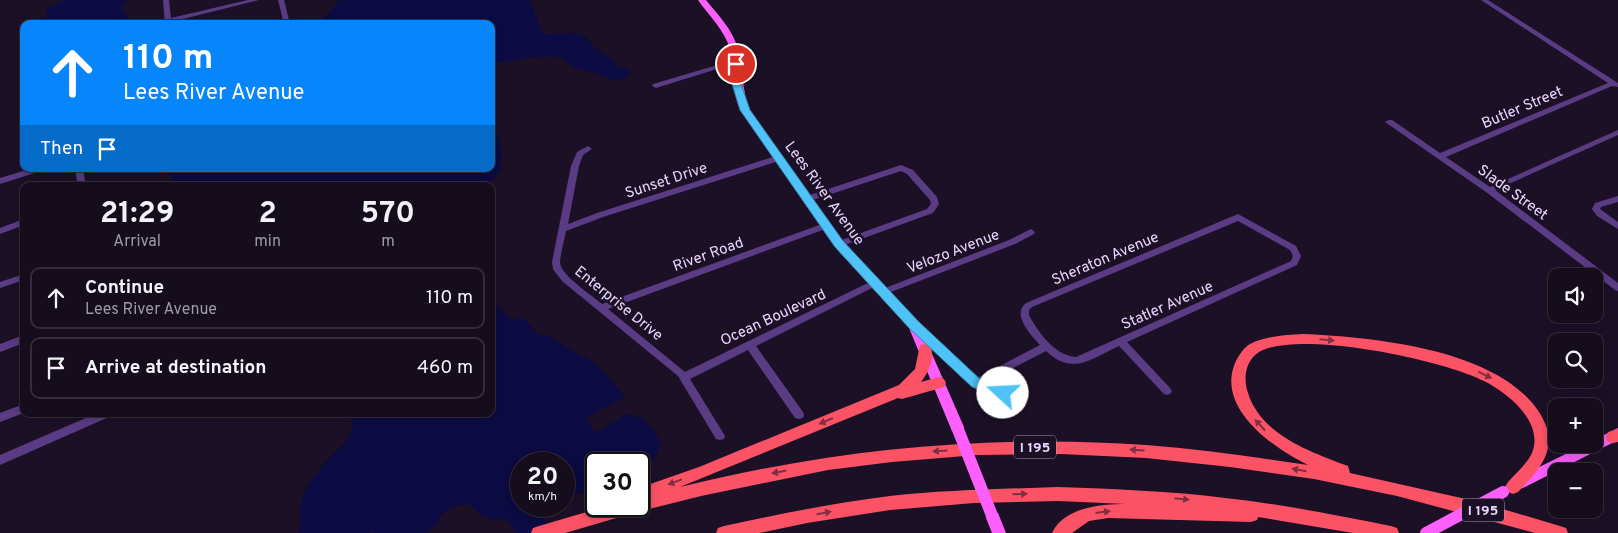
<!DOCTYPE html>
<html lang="en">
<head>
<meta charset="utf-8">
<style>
	:root { --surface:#150c1c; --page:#1e1525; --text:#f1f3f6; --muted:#9d9ba3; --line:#342c3b }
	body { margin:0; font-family:Overpass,sans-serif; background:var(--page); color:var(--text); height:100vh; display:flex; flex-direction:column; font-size:19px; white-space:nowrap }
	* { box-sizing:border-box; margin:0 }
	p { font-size:16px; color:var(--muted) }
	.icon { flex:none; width:28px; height:28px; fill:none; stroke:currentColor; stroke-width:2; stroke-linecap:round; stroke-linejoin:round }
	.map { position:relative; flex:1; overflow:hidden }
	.drawer { position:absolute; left:20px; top:182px; width:475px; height:235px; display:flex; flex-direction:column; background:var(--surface); border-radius:10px; box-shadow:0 2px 12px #0003,0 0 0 1px var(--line) }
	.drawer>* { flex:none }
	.top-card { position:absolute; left:20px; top:20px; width:475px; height:152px; border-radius:10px; box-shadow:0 2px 12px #0003,0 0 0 1px var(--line); background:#0686fa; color:#fff; overflow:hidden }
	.controls { position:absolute; left:1548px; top:268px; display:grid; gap:10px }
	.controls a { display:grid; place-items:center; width:55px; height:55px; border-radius:10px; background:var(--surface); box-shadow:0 2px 12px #0003,0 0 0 1px var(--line); font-size:25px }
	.speed { position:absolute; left:510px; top:452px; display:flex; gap:10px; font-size:25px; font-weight:700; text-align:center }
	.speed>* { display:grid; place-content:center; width:65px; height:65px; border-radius:50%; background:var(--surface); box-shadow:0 2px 12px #0003,0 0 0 1px var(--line); line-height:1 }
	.speed small { font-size:12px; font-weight:400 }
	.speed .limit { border:2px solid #111; border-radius:8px; background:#fff; color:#111 }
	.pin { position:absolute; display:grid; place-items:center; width:42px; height:42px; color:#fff; margin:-21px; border:2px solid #fff; border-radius:50%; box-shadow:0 1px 5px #0007 }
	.me { position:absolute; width:55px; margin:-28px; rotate:290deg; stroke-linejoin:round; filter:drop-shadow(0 0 4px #0008) }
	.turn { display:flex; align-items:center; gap:18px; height:105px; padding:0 20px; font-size:22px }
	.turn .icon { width:65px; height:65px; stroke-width:2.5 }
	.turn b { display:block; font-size:35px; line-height:42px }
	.then { display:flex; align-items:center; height:48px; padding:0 20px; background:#0003; gap:10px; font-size:19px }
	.eta { display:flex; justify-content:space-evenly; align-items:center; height:85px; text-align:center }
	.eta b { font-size:30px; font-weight:700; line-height:35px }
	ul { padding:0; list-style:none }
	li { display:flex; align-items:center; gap:15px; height:62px; margin:0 10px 8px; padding:0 10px; border:2px solid var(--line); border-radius:10px }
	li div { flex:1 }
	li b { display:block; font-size:19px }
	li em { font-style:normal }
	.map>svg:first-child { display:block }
	.water { fill:#0c0b43 }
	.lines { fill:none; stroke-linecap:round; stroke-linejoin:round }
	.minor { fill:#5a3c84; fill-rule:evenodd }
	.major { fill:#fc5ffb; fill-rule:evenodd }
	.highway { fill:#fb5365; fill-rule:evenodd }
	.major-bridge { stroke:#fc5ffb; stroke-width:12 }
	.oneway { fill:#802e42 }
	.route { fill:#4fc3f7; stroke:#337fa1 }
	.labels { text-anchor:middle; stroke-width:5; stroke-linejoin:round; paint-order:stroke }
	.shield { fill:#1c1026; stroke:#ac9bbd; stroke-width:1 }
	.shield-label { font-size:14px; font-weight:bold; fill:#e9d6fe }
	.street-label { font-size:15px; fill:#e9d6fe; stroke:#1c1026 }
</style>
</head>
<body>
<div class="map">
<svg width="1618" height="533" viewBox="0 0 1618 533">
	<rect width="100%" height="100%" fill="#1c1026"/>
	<!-- water -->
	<g class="water">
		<path d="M64,0H127L120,6L127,15L125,24H38L47,17V9Z"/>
		<path d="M339,0H530L543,34L579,33L587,38L595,48L613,60L618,66L628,69L631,73C620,87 605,76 592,72C586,70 579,70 573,67C568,65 566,59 561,58C538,53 514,62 491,63V24H328L325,19Z"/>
		<path d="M491,131C493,132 497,135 498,136C501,142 502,166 499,172C497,178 488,182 484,186H178L168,173L148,169H491Z"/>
		<path d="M491,298L500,309L513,320L520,318L526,320L536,333L549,336L583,358L586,356L597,365L623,394L624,398L586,418L596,433L625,415L630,414L639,418L643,416V421C668,439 663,455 639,470V464H596V488L564,498V464H521V506H545L541,513L553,533H517C503,511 501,524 484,517C478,514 474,508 469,504C456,505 443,509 438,521L439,524L424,533H375L374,531L365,533H299C302,521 297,511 302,498C307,487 315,474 323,465C337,448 358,439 351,414H491Z"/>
	</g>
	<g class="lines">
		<!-- minor -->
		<g class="minor">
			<path d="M163,0H169L171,18L248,0H259L171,22V24H165Z"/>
			<path d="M278,0H284L290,24H284Z"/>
			<path d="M1481,0H1488L1618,83V87L1612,86L1446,157L1490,187L1618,130V135L1495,190L1618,283V291L1615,290L1486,192L1385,122L1389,120H1392L1440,153L1608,83Z"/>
			<path d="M736,62L738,63V65L717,69L656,88L652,86L653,84L714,66Z"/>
			<path d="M588,146L592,149L583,155L579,166L568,224L597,213L776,156H782L783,158L782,160L603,217L566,231C564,241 561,252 560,262C560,275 592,295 602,304L822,224H828L829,226L828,228L608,309L685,372L872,281H878L879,283L878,285L756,346L803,412L804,415L803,418L799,419L795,418L748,350L690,379L725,436L724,439L720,440L716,439L678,376L562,281L553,269L552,262L571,166L577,152Z"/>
			<path d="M901,165L913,170L937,197L939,204L933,213L842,246H836L835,244L836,242L927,209L931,204L930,200L907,174L901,171L807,202L804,201L803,199L804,197Z"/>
			<path d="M30,169H42L41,171L0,184V178Z"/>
			<path d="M75,169H83L86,186H78Z"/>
			<path d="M1618,196V202L1601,207L1600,209L1618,222V229L1597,216L1592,209L1595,203Z"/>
			<path d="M1238,214L1296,246L1301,256L1297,265L1127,342L1170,388L1172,391L1170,394L1167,395L1164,394L1119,346C1091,359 1073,376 1046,351L986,382L1006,390L1008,393L1006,396L1003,397L973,386L910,326L912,323H918L977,378L1040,345C1031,335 1011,314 1026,303ZM1238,221L1290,250L1293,256L1291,261L1076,357C1054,355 1039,333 1029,315V310L1032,307Z"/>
			<path d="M24,219V225L0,234V228Z"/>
			<path d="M1031,229L1035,232L1034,234L1015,244L886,294H880L879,292L880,290L1009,240Z"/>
			<path d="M24,274V280L0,288V282Z"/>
			<path d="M24,335V343L0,352V344Z"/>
			<path d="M24,404V413L0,422V413Z"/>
			<path d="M95,414H110L109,417L0,465V455Z"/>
		</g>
		<!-- major -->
		<g class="major">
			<path d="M698,0H706C718,15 733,30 738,49C744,69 741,90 750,110L843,241L918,322L964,427L962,431L957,433L952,431L909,328L835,247L740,110C732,90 735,69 730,49C724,29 709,16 698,0Z"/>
			<path d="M1618,428V440L1525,487L1520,489L1515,487L1513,483L1515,479L1586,444H1594V440Z"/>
			<path d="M993,511L998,513L1006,533H992L986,518L988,513Z"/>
		</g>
		<!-- highway -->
		<g class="highway">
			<path d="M1303,334C1373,337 1498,349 1539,412C1546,423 1551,436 1548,448C1544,466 1530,479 1518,492L1513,494L1508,492L1505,487L1508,482C1517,472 1532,460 1534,446C1539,418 1506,392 1484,381C1444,360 1299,329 1259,352C1245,361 1243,379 1248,393C1261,435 1311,452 1348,466L1350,473L1479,502L1560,526L1566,528L1568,533H1535L1397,496L1314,479L1230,467L1146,458L1061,454L977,455L892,462L828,470L701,496L637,512L565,533H531L533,528L539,526L607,506H639V488L699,467L899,385L915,369L920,345L925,344L930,345C936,357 928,373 921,382L939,377L944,379L946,383L944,387L902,399L898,398L680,487C833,449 989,434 1146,445C1200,449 1254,457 1308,465C1275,449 1221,412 1233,369C1236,359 1242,349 1250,344C1266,336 1286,335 1303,334Z"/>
			<path d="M1618,429V442L1613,443L1608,442L1606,437L1608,432Z"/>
			<path d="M1058,487C1114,489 1170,491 1225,498C1281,504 1336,515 1391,526L1397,528L1399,533H1353L1258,517L1257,520L1251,522L1108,518L1089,521L1072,533H1052C1064,507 1102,504 1126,504L1058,501L974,503L890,510L807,523L759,533H716L718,528L724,526C779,514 834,503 890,496C945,490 1001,489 1058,487Z"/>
		</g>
		<!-- major-bridge -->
		<g class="major-bridge">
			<path d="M957,427L993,518"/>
			<path d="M1426,533L1503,492"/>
		</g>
	</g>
	<!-- one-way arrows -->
	<defs><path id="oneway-solid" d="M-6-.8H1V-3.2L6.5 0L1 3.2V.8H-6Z" transform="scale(1.25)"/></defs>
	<g class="oneway">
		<use href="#oneway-solid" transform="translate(1327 340) rotate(5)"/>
		<use href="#oneway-solid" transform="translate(1485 375) rotate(26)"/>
		<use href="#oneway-solid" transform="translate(826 421) rotate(157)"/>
		<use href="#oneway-solid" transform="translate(1260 425) rotate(-133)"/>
		<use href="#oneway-solid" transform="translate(1137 450) rotate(-176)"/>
		<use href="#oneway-solid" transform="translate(940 451) rotate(176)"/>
		<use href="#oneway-solid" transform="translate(1299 470) rotate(-170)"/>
		<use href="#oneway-solid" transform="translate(779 472) rotate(169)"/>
		<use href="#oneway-solid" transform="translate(675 482) rotate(160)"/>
		<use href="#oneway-solid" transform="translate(1020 494) rotate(-2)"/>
		<use href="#oneway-solid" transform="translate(1182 499) rotate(6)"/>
		<use href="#oneway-solid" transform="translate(1103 512) rotate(-7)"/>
		<use href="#oneway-solid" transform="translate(824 513) rotate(-10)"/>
	</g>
	<!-- route -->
	<path class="route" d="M736,61L740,64L741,84L750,110L843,241L919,322L981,380L1007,389L1009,393L1007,397L1003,399L972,387L910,329L835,247L740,110L732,84L731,64Z"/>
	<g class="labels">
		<!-- shield labels -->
		<g class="shield">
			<rect x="1014" y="435.5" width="42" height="23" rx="4"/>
			<rect x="1462" y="498.5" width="42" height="23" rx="4"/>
		</g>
		<g class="shield-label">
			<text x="1035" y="452">I 195</text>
			<text x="1483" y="515">I 195</text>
		</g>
		<!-- street labels -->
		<g class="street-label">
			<text transform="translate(1522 107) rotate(-23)" y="5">Butler Street</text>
			<text transform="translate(666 180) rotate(-18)" y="5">Sunset Drive</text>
			<text transform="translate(1513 192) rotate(36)" y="5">Slade Street</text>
			<text transform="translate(825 193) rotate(54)" y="5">Lees River Avenue</text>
			<text transform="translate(953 251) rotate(-21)" y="5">Velozo Avenue</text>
			<text transform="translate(708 254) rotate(-20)" y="5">River Road</text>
			<text transform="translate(1105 258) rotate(-23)" y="5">Sheraton Avenue</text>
			<text transform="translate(619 303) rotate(39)" y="5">Enterprise Drive</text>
			<text transform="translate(1167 305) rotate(-24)" y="5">Statler Avenue</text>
			<text transform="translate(773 317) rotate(-25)" y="5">Ocean Boulevard</text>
		</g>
	</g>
</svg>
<div class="controls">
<a><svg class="icon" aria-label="sound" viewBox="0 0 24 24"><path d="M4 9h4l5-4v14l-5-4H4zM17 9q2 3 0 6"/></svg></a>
<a><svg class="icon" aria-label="search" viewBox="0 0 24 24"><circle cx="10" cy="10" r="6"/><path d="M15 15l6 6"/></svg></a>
<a>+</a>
<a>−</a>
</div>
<div class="speed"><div>20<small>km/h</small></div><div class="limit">30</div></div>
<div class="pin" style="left:736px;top:64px;background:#d93025"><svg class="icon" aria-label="arrive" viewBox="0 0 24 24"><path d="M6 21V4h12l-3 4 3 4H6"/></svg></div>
<svg class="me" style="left:1003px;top:393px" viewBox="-20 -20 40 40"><circle r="19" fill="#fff"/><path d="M0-13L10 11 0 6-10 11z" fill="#4fc3f7"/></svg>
<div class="top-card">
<div class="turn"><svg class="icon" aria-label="ahead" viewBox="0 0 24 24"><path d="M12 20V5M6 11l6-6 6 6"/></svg><div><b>110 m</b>Lees River Avenue</div></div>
<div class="then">Then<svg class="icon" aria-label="arrive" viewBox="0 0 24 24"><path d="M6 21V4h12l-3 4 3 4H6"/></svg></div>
</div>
<section class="drawer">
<div class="eta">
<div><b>21:29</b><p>Arrival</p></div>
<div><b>2</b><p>min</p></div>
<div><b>570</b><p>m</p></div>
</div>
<ul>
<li><svg class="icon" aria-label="ahead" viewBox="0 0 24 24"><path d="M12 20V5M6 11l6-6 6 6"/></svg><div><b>Continue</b><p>Lees River Avenue</p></div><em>110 m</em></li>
<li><svg class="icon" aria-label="arrive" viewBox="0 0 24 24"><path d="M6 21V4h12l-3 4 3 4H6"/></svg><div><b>Arrive at destination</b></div><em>460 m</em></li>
</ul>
</section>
</div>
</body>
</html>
